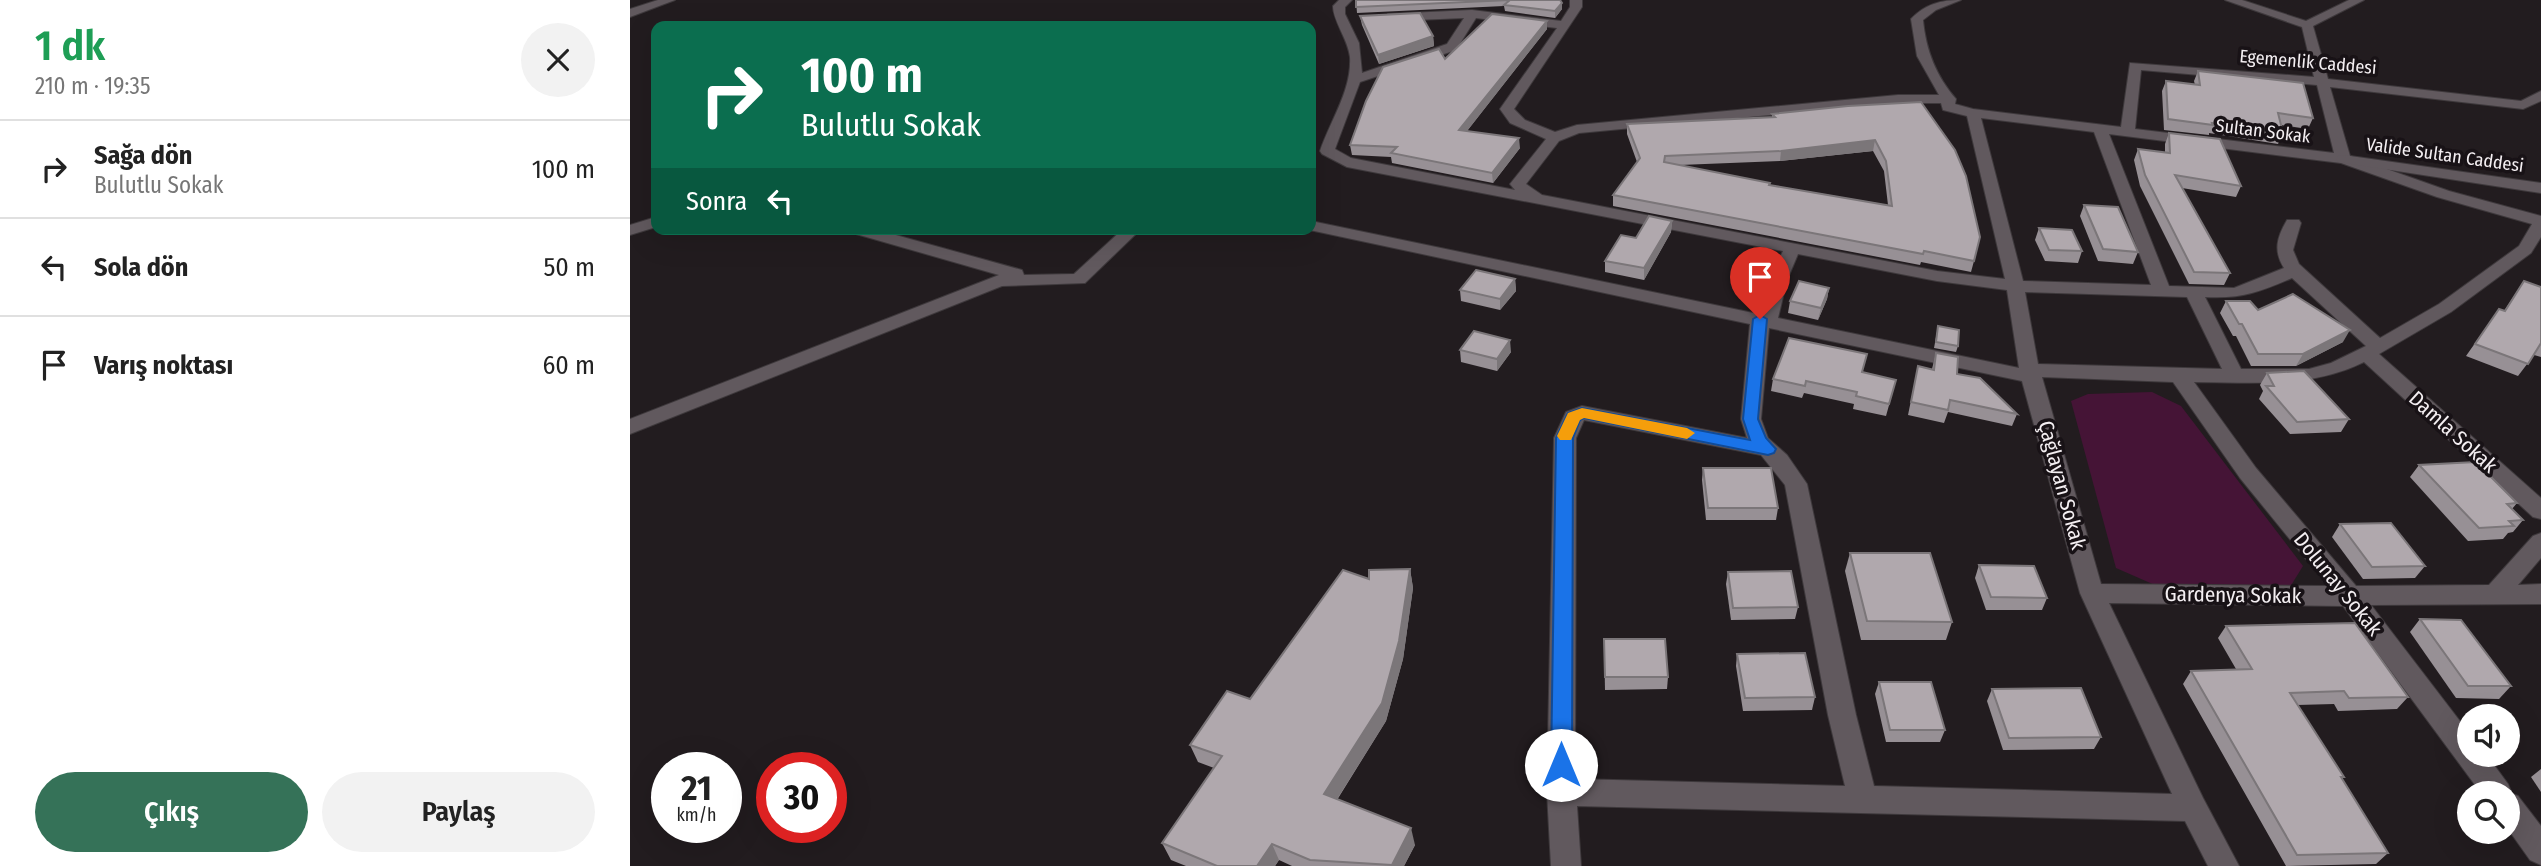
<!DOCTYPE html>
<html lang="tr">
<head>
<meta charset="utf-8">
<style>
	:root { --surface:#fff; --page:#f2f2f2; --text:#222; --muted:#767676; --line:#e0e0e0; --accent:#357258 }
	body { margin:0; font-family:"Fira Sans Condensed",sans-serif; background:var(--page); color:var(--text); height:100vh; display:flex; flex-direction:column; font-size:26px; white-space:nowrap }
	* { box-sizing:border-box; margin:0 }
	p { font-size:23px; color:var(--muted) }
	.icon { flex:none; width:38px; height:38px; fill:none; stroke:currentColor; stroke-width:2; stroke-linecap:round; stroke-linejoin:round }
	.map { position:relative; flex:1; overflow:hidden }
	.sheet { display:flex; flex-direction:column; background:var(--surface); width:630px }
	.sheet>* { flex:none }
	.guide { position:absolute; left:21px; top:21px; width:665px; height:214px; border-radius:14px; box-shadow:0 7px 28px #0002; background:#0b6e4f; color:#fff; overflow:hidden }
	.fabs { position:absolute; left:1827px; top:704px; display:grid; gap:14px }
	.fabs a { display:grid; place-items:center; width:63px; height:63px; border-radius:50%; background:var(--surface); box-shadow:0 7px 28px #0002; font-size:35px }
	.speed { position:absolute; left:21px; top:752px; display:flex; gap:14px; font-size:35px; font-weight:700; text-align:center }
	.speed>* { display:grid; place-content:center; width:91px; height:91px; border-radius:50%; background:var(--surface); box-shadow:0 7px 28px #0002; line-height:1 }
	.speed small { font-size:18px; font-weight:400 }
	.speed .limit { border:10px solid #d22; background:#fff; color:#111 }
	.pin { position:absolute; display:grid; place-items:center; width:60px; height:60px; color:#fff; margin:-72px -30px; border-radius:50% 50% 50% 0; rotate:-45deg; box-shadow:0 0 7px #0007 }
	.pin .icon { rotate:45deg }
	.me { position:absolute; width:77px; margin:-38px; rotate:0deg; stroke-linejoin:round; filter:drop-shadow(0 0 5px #0008) }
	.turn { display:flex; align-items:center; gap:24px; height:147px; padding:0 35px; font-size:32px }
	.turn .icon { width:91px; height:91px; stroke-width:2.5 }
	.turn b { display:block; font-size:49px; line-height:60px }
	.then { display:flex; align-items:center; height:66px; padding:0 35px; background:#0003; gap:14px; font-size:26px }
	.round { display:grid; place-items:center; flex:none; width:74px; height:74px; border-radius:37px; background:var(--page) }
	.head { display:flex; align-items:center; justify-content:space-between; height:119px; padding:0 35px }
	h1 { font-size:42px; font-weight:600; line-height:52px; color:#1e9e55 }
	.button { display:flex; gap:14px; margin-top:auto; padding:14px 35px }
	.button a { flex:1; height:80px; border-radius:42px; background:var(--accent); color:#fff; font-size:28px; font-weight:600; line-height:80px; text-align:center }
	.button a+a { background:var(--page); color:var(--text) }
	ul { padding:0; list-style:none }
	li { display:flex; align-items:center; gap:21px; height:98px; padding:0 35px; border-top:2px solid var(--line) }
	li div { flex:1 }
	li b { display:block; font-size:26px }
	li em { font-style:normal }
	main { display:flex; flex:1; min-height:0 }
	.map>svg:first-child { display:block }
	.green { fill:#451436 }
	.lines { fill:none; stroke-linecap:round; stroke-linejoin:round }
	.minor-casing { stroke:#3e393c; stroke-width:2 }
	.tertiary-casing { stroke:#3e393c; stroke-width:2 }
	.minor { fill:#61595e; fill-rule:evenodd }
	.tertiary { fill:#61595e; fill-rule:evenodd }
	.wall { fill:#979095; fill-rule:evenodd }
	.shaded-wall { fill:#7b7679 }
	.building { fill:#b0a8ad; stroke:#7b7679; stroke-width:2; fill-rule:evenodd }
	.route { fill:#1a73e8; stroke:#114b97; stroke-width:2 }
	.slow { fill:#f59e0b }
	.labels { text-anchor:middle; stroke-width:7; stroke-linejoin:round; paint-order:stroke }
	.far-street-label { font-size:18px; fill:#f4eff2; stroke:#181216 }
	.street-label { font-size:21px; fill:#f4eff2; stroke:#181216 }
</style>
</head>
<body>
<main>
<section class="sheet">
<div class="head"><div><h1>1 dk</h1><p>210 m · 19:35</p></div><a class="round"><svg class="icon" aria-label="close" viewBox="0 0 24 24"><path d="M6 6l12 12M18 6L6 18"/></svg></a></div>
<ul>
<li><svg class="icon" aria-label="right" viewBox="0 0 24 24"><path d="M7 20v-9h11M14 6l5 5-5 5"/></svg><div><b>Sağa dön</b><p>Bulutlu Sokak</p></div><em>100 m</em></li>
<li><svg class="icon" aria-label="left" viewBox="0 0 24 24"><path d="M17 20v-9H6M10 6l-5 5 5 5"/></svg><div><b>Sola dön</b></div><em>50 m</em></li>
<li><svg class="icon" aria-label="arrive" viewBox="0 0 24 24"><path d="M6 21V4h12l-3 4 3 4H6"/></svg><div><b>Varış noktası</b></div><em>60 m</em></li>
</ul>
<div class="button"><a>Çıkış</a><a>Paylaş</a></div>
</section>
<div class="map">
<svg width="1911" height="866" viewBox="0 0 1911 866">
	<rect width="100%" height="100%" fill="#221c1f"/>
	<!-- green -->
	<path class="green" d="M1522,392L1551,406L1673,566L1660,587L1534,589L1486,568L1441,401L1458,394Z"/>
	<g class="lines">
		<defs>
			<g id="minor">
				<path d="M28,0H45L0,17V9Z"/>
				<path d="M709,0H722L715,7V14L729,43L732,73L817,44L834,18L762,21L758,20V14L842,10L931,21L940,7V0H952V7L884,109L895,120L925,132L947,125L1268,95H1309L1287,56L1281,19C1295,4 1311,0 1331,0L1306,10L1293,20C1296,51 1306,76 1326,99L1325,104L1343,109L1491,127L1500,63L1684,77L1672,27L1595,0H1612L1676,21L1719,0H1734L1683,26L1698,79L1891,101L1911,91V101L1893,109L1700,87L1720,156L1819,191L1911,216V237L1901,253L1821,312L1749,354L1911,498V519L1903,517L1734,362C1679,389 1623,382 1564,382L1626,468L1726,586L1859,585L1903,536L1911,533V558L1888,585L1911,584V604L1741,605L1839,733V754H1856L1878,784L1882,794L1888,796L1911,826V865L1900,860L1878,829V793H1851L1713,606L1479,603L1573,798L1609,866H1578L1555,821L947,806L951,866H921L917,792L924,438L936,412L952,406L1117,438L1111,419L1120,324L675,229H681V221L1128,314H1131L1139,280L1153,251L717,167L692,154L690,151C700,121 722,90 720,57C718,39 703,21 703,6ZM846,18L927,28L870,109L880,123L916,139L880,184L885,190L721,158L705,149L730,82L826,50ZM1511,70L1687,85L1704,153L1505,129ZM1268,103H1311L1313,110L1337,116L1375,279L1307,271L912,195L896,184L929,141L949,133ZM1351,118L1464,132L1521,285L1393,281ZM1479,134L1711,163L1807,197L1902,224L1889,246L1809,304L1750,338L1669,264L1663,250L1671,223L1669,220H1657C1647,237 1643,251 1654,268L1604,288L1539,286ZM1168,254L1307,281L1377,290L1389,368L1148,318L1157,280ZM1662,278L1736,346L1701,363L1679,369H1611L1575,297C1611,299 1630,292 1662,278ZM1395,292L1557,297L1592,369L1408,364ZM1139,328L1392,381L1450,593L1542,794L1244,786L1226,715L1177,484L1157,455L1138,438L1131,419ZM1412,377L1543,382L1610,478L1698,586L1471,584ZM954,420L1131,455L1155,485L1198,715L1215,786L945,779L946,438Z"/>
				<path d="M26,217V227L0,235V225Z"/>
				<path d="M217,229H244L392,270L394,275L444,274L493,229H511L455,283L372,286L0,434V419L369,275L219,232Z"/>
			</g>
			<path id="tertiary" d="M1713,155L1911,183V193L1708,162L1706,159L1708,156Z"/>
		</defs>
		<!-- minor casing -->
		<use href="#minor" class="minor-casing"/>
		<!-- tertiary casing -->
		<use href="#tertiary" class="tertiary-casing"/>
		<!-- minor -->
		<use href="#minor" class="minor"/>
		<!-- tertiary -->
		<use href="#tertiary" class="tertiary"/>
	</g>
	<!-- wall -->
	<g class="wall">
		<path d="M726,0H930L932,9L925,18L875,11L874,6L727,13Z"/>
		<path d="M730,16L803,36L804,46L749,64L732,25Z"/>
		<path d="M917,21V29L837,131L890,148L863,183L762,163L761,157L722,155L720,145L815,59Z"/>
		<path d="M1568,71L1683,118L1678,129L1651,125L1653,133L1648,144L1579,133V135L1534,130L1532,91L1536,81L1565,85L1564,81Z"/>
		<path d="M1218,106L1344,261L1341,272L1291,262L1290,265L983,206V195L1007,162L997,134V124L1142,117V114ZM1243,151L1254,171L1258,205L1140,185L1050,165L1150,161Z"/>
		<path d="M1539,133L1611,186L1606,197L1552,188L1600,273L1594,285L1559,284L1510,186L1504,160L1508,149L1535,153V144Z"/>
		<path d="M1454,205L1508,252L1503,264L1468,261L1450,216Z"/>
		<path d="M1042,221L1041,232L1014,280L975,272V261L1006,238Z"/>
		<path d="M1409,228L1452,251L1448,263L1415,261L1405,240Z"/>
		<path d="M885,279L886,291L870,310L831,301L830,290Z"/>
		<path d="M1894,281L1911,287V357L1904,355L1888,376L1836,356L1869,309L1874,311Z"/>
		<path d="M1199,288L1197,299L1188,320L1158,313L1160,301Z"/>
		<path d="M1596,301L1628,310L1713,342L1666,366H1621L1606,336H1603L1590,313Z"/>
		<path d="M1308,326L1328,346L1326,352L1304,348Z"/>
		<path d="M830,350L881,352L867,371L831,362Z"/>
		<path d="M1306,353L1327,374L1387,414L1382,426L1318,412L1314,423L1278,415L1288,366L1302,369Z"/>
		<path d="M1233,372L1266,380L1256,416L1223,409L1224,404L1174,393L1172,398L1141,391L1143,379Z"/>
		<path d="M1637,373L1719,419L1711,432L1660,434L1629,399L1633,391L1630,385Z"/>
		<path d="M1789,465L1887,503L1882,509L1893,520L1883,532L1878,533L1873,539L1838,541L1780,477Z"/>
		<path d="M1073,468L1148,508L1146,520H1076L1072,480Z"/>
		<path d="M1710,524L1795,566L1785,578L1733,579L1702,537Z"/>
		<path d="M1220,553L1322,622L1316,640H1231L1215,571Z"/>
		<path d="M1349,565L1417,598L1412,610H1356L1345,578Z"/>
		<path d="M780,569L783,588L773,659L756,721L707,800L785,845L774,866H662L649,860L645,866H556L541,860L532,843L584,768L568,762L560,745L620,699Z"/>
		<path d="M1098,572L1168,607L1165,619L1101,620L1096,584Z"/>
		<path d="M1790,619L1881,686L1869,699L1826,698L1780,632Z"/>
		<path d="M1596,626L1778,697L1767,709L1708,711L1704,704L1667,705L1714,777L1712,779L1758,853L1746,864L1656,866L1553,684L1561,671L1606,669L1588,638Z"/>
		<path d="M974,639L1038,677L1037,689L975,690Z"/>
		<path d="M1107,654L1185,697L1182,710L1113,711L1106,666Z"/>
		<path d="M1249,682L1315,730L1310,742H1256L1245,694Z"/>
		<path d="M1362,689L1471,737L1464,749L1373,750L1357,701Z"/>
		<path d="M1911,769V792L1901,777Z"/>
	</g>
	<!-- shaded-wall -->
	<g class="shaded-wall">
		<path d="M932,3V9L925,18V11Z"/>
		<path d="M917,21V29L830,140L829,130Z"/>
		<path d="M803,36L804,46L749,64L748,55Z"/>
		<path d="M889,138L890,148L863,183L862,173Z"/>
		<path d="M1245,140L1243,151L1150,161L1151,151Z"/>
		<path d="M1042,221L1041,232L1014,280V268Z"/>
		<path d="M885,279L886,291L870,310V299Z"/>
		<path d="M1199,288L1197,299L1188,320L1191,308Z"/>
		<path d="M1720,330L1713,342L1666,366L1673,354Z"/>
		<path d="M880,340L881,352L867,371V359Z"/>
		<path d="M780,569L783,588L773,659L756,721L699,812L694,794Z"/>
		<path d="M781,828L785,845L774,866H763L762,865Z"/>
		<path d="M642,844L649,860L645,866H627Z"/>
	</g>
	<!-- building -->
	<g class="building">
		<path d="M726,0H930L932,3L925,11L874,5L880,0L726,7Z"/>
		<path d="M790,13L803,36L748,55L730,16Z"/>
		<path d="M862,14L917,21L829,130L889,138L862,173L761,153L767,147L720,145L736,101L753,67L809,49L815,59Z"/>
		<path d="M1568,71L1673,83L1683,118L1648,113L1653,133L1582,123L1583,125L1538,119L1536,81L1570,85Z"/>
		<path d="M1291,102L1325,150L1336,176L1350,237L1344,261L1294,251L1293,254L983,195L1010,158L997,124L1145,117L1142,114L1218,106ZM1245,140L1256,161L1262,206L1139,185L1140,183L1034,162L1035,156L1151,151Z"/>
		<path d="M1539,133L1590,139L1611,186L1545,175L1600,273L1564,272L1515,175L1508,149L1540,153Z"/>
		<path d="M1454,205L1488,207L1508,252L1473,249Z"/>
		<path d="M1019,216L1042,221L1014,268L975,261L991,235L1006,238Z"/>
		<path d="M1409,228L1442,230L1452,251L1419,250Z"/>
		<path d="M846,270L885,279L870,299L830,290Z"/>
		<path d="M1169,281L1199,288L1191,308L1160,301Z"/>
		<path d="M1894,281L1911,287V343L1898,364L1845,344L1869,309L1875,311Z"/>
		<path d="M1663,294L1720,330L1673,354H1628L1612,324H1609L1596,301H1620L1628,310Z"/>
		<path d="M1308,326L1329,330L1328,346L1306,342Z"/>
		<path d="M844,331L880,340L867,359L830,350Z"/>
		<path d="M1159,338L1237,354L1232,372L1266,380L1259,404L1226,396L1227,392L1176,381L1175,386L1143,379Z"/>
		<path d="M1306,353L1328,357L1327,374L1350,378L1387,414L1320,400L1318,410L1281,402L1288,366L1304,370Z"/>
		<path d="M1674,371L1719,419L1667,422L1636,386H1644L1637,373Z"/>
		<path d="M1846,462L1887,503L1877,504L1893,520L1879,521L1884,526L1849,528L1789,465Z"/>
		<path d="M1073,468H1141L1148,508H1078Z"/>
		<path d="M1761,523L1795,566L1742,567L1710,524Z"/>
		<path d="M1220,553H1300L1322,622L1237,621Z"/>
		<path d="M1349,565L1404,566L1417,598L1361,597Z"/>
		<path d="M780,569L769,641L752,703L694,794L781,828L762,865L680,860L642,844L627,866H587L532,843L592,756L560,745L597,691L620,699L713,570L739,579V570Z"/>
		<path d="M1161,571L1168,607L1103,608L1098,572Z"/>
		<path d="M1790,619L1831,620L1881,686H1838Z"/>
		<path d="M1725,623L1778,697L1719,698L1714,691L1660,693L1714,777H1711L1758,853L1667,855L1561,671L1622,669L1596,626Z"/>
		<path d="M974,639H1035L1038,677H975Z"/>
		<path d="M1175,653L1185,697L1115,698L1107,654Z"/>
		<path d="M1249,682H1301L1315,730H1260Z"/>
		<path d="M1451,688L1471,737L1379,738L1362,689Z"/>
	</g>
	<!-- route -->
	<path class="route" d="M1130,315L1137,319L1128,419L1136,438L1146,449L1144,453L1138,455L954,418L950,420L943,438L942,765L939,772L931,775L924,772L921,765L926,438L938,413L952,408L1120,440L1113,419L1123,319Z"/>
	<!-- slow -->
	<path class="slow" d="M952,408L1057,428L1065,433L1057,439L954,418L950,420L941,440H930L927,436L938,413Z"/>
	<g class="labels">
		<!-- far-street labels -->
		<g class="far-street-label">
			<text transform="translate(1678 62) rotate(5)" y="6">Egemenlik Caddesi</text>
			<text transform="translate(1633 131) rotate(7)" y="6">Sultan Sokak</text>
			<text transform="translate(1815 155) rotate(8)" y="6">Valide Sultan Caddesi</text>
		</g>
		<!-- street labels -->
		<g class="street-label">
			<text transform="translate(1823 432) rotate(42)" y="7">Damla Sokak</text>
			<text transform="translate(1432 485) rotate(75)" y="7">Çağlayan Sokak</text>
			<text transform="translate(1708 584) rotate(51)" y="7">Dolunay Sokak</text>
			<text transform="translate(1603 595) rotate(1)" y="7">Gardenya Sokak</text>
		</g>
	</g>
</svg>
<div class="fabs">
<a><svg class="icon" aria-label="sound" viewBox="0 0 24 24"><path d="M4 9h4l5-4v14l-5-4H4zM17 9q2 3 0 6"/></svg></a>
<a><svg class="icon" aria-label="search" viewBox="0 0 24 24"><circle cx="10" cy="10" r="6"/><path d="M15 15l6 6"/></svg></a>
</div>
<div class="speed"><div>21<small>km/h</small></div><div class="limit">30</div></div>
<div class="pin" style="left:1130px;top:319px;background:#d93025"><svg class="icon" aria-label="arrive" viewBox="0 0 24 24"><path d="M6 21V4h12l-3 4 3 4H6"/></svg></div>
<svg class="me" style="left:931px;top:765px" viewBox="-20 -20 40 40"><circle r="19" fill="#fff"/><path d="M0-13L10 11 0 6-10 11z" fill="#1a73e8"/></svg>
<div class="guide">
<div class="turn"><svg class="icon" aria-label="right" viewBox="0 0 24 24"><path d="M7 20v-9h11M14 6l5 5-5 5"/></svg><div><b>100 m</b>Bulutlu Sokak</div></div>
<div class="then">Sonra<svg class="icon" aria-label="left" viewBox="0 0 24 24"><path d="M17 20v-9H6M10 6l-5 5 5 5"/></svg></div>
</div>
</div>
</main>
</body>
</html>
